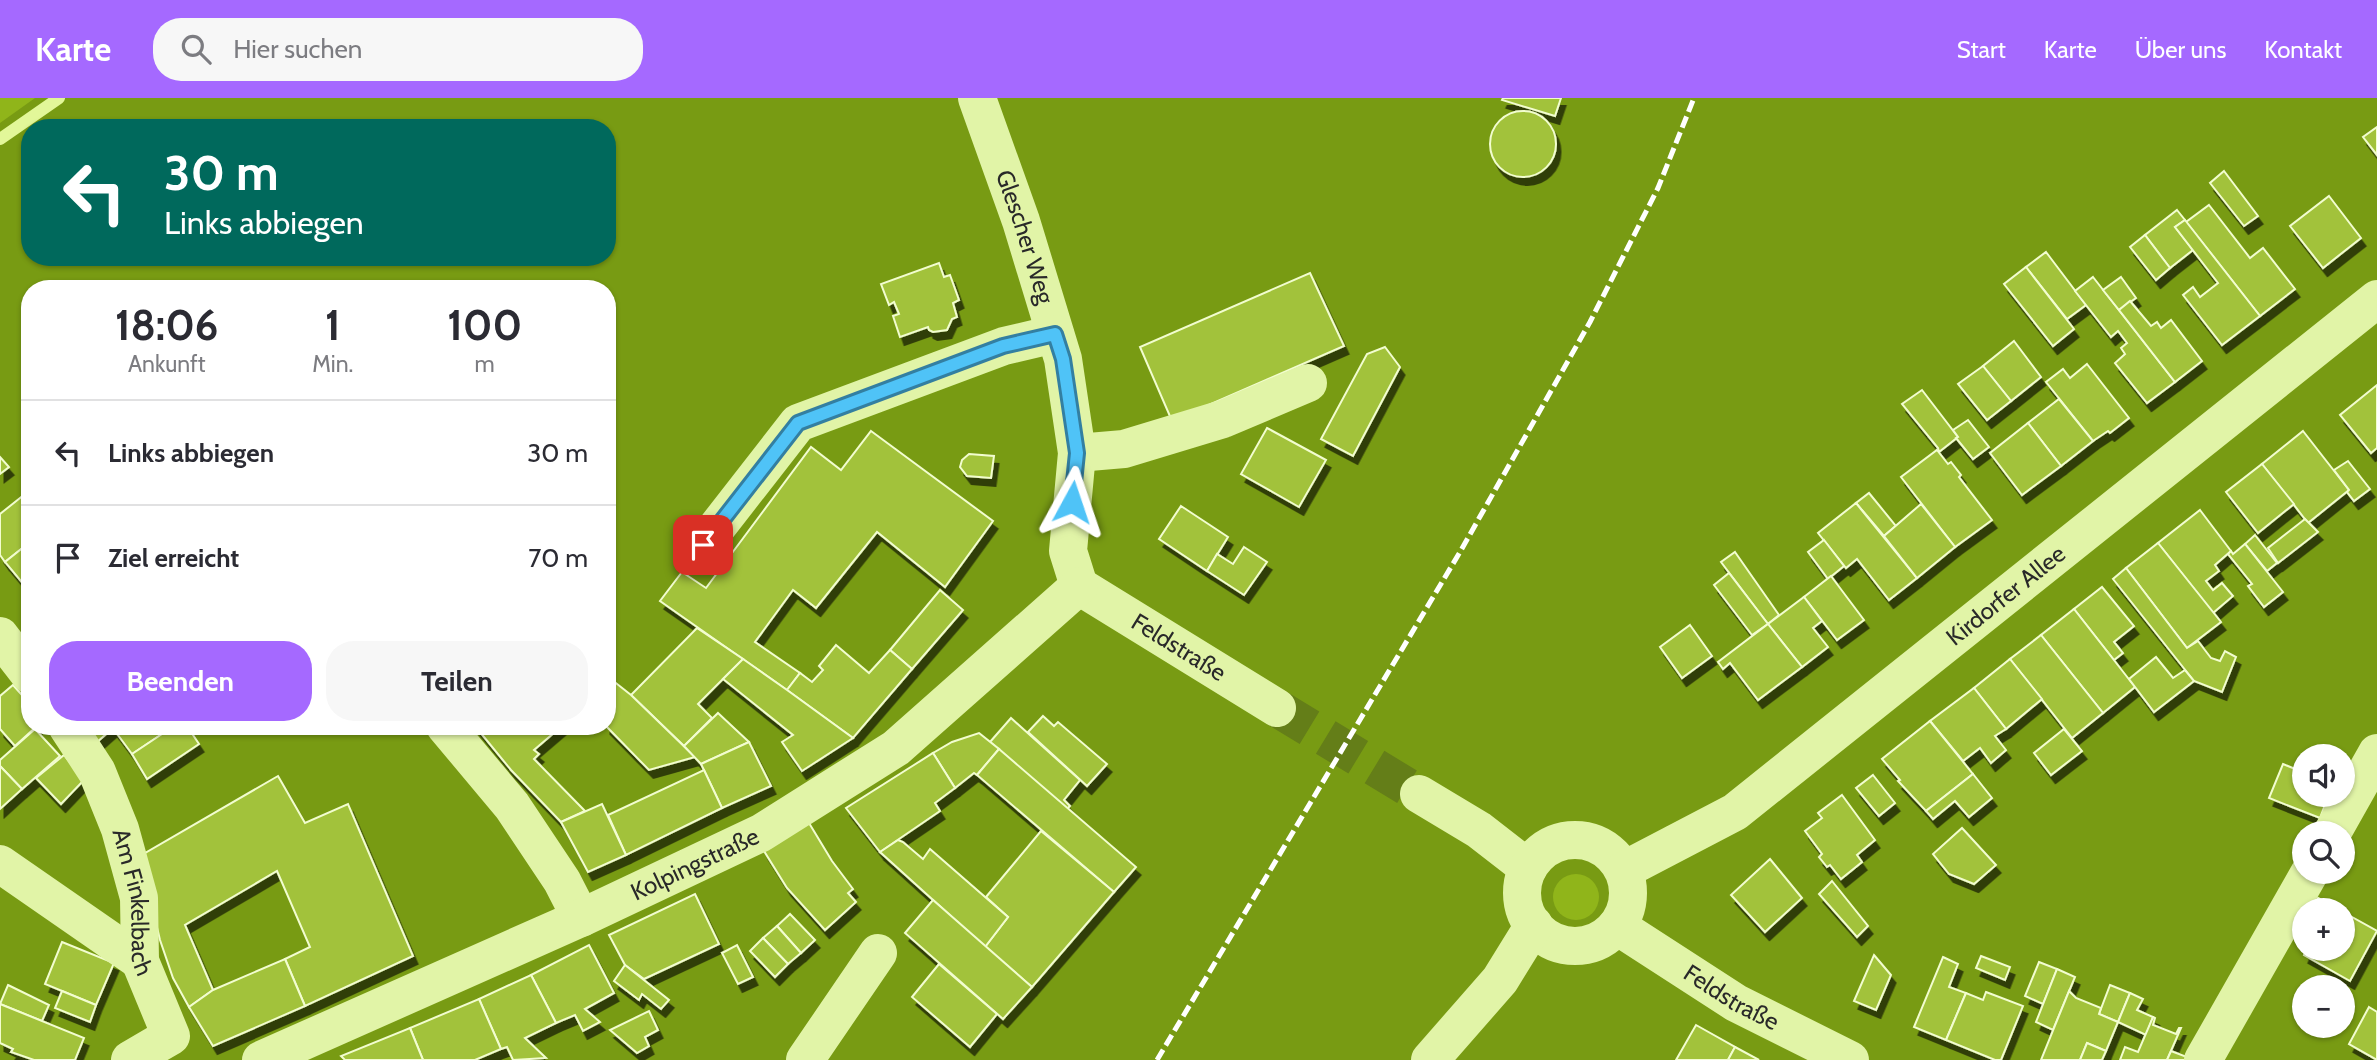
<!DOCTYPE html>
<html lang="de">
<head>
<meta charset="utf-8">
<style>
	:root { --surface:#fff; --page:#f7f7f7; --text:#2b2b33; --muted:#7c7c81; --line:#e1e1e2; --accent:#a569ff }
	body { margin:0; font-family:Cabin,sans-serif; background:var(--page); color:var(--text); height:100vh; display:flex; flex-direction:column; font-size:26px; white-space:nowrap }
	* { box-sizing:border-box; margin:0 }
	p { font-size:23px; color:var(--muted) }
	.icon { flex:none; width:38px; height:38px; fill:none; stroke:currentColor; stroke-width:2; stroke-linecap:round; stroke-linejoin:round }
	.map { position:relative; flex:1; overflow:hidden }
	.panel { position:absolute; left:21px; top:182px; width:595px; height:455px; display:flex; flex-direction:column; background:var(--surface); border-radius:28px; box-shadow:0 2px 5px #0004 }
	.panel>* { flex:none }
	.banner { position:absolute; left:21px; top:21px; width:595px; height:147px; border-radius:28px; box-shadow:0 2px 5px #0004; background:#00695c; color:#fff; overflow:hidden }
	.buttons { position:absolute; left:2292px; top:646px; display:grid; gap:14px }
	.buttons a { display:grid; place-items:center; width:63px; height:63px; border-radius:50%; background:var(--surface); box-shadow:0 2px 5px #0004; font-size:35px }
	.pin { position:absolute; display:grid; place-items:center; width:60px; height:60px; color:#fff; margin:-30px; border-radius:14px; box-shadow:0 4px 10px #0006 }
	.me { position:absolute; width:77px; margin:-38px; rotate:5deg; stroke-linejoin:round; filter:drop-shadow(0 0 5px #0008) }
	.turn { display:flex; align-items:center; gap:24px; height:147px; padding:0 28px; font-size:32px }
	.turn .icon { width:91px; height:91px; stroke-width:2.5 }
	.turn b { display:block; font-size:49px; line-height:60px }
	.eta { display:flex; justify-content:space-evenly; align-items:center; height:119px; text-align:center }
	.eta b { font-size:42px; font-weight:800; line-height:49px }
	.button { display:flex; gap:14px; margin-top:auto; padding:14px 28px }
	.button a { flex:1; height:80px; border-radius:28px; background:var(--accent); color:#fff; font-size:28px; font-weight:800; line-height:80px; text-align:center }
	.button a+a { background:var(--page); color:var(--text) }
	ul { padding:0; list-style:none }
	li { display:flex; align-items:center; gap:21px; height:105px; padding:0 28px; border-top:2px solid var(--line) }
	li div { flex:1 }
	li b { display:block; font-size:26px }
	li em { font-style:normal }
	header { display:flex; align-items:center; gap:42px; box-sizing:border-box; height:98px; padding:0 35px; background:var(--accent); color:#fff }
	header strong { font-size:33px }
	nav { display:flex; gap:38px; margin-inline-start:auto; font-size:24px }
	.search { width:490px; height:63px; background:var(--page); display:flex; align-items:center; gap:18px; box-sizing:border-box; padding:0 24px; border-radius:28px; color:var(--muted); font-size:26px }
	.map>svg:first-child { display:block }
	.green { fill:#90b51a }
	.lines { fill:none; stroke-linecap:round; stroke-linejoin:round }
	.stream { stroke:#e2f799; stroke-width:12 }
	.building { fill:#a2c23b; stroke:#f2fdcf; stroke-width:2; filter:url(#shadow) }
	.minor-tunnel { stroke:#647e18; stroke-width:38; stroke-dasharray:38 19; stroke-linecap:butt }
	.minor { stroke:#e1f4a7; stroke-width:38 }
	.rail { stroke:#fff; stroke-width:5; stroke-dasharray:12 5; stroke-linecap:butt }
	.route-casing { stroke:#337fa1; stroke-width:18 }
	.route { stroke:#4fc3f7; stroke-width:12 }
	.labels { text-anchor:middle; stroke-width:7; stroke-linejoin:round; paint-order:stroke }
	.street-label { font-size:24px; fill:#292929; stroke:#789b13 }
</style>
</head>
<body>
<header>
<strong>Karte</strong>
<div class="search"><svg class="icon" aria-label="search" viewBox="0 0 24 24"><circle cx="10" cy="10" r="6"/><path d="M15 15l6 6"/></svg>Hier suchen</div>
<nav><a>Start</a><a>Karte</a><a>Über uns</a><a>Kontakt</a></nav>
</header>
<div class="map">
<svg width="2377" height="962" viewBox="0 0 2377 962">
	<defs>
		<filter id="shadow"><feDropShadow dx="4.5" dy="8" stdDeviation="0" flood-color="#0009"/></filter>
	</defs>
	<rect width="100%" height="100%" fill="#789b13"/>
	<!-- green -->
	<g class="green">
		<path d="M0,0H35L0,25Z"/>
		<circle cx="1576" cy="799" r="23"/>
	</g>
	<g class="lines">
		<!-- stream -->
		<path class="stream" d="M0,41L59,0"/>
	</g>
	<!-- building -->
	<g class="building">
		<path d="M1503,0H1561L1555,18L1502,2Z"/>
		<circle cx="1523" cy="46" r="33"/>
		<path d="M2377,29V57L2363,39Z"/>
		<path d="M2224,73L2258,118L2244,128L2210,85Z"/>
		<path d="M2329,98L2361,140L2323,170L2290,128Z"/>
		<path d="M2209,107L2250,160L2263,150L2295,191L2260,218L2186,124Z"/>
		<path d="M2177,112L2185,122L2175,129L2193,152L2170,170L2145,137Z"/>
		<path d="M2185,122L2260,218L2222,247L2183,197L2193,189L2200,199L2218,185L2175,129Z"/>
		<path d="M2145,137L2170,170L2156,182L2130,149Z"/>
		<path d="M2046,154L2086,207L2067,221L2026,169Z"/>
		<path d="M939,165L944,179L950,177L959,202L953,205L957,219L952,221L947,232L933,234L929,232L928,229L900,239L893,218L899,216L894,204L889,207L881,186Z"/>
		<path d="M2026,169L2074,231L2053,248L2004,186Z"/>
		<path d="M1310,175L1344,248L1172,323L1140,249Z"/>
		<path d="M2093,179L2175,284L2147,305L2115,265L2125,256L2121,250L2127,245L2118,233L2111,239L2075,193Z"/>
		<path d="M2121,179L2136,200L2119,212L2103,192Z"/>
		<path d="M2130,203L2151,228L2157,224L2161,230L2171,222L2202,263L2175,284L2119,212Z"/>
		<path d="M2014,243L2041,279L2011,303L1983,268Z"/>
		<path d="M1385,249L1400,269L1353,358L1321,341L1367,256Z"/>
		<path d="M2087,266L2129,320L2110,335L2108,333L2093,343L2046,284L2063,271L2070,280Z"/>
		<path d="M1983,268L2011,303L1987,322L1958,286Z"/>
		<path d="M2377,287V350L2371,355L2340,317Z"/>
		<path d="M1922,292L1958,339L1939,354L1938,350L1902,306Z"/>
		<path d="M2059,301L2093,343L2061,368L2028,325Z"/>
		<path d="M1968,322L1989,349L1973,361L1956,340L1958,339L1953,332Z"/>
		<path d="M2028,325L2061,368L2022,397L1990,355Z"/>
		<path d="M1267,330L1326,362L1299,409L1241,376Z"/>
		<path d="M871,333L993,423L945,489L877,434L816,510L793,492L755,544L800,575L787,592L660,503L682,474L706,490L811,349L841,372Z"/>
		<path d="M2303,333L2349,392L2308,425L2262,366Z"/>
		<path d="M1937,352L1948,366L1951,364L1961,377L1959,379L1992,422L1955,449L1901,379Z"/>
		<path d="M969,356L994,358L991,380L967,378L960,369L962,362Z"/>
		<path d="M0,359L9,369L0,376Z"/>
		<path d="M2348,363L2370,391L2354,403L2347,394L2349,392L2334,372Z"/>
		<path d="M2262,366L2294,406L2258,435L2226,394Z"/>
		<path d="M30,392V444L5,464L0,457V416Z"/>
		<path d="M1869,395L1896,428L1884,438L1856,405Z"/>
		<path d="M1856,405L1917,480L1889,502L1857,461L1846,470L1818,435Z"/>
		<path d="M1921,406L1955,449L1917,480L1884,438Z"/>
		<path d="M1181,408L1228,439L1207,473L1159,441Z"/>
		<path d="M2200,412L2231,453L2215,467L2219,473L2206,483L2213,492L2222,485L2233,498L2213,515L2158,445Z"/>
		<path d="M2305,421L2318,434L2278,465L2268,450Z"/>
		<path d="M2255,437L2277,465L2267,473L2245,446Z"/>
		<path d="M1824,442L1844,468L1828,481L1808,454Z"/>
		<path d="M30,444V494L5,464Z"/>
		<path d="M2158,445L2221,524L2187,550L2126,470Z"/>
		<path d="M2245,446L2283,494L2264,509L2248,488L2252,486L2228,456L2231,453L2233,456Z"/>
		<path d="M1244,449L1267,464L1244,497L1207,473L1217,456L1233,466Z"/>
		<path d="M1735,454L1779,517L1768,526L1721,464Z"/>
		<path d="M2126,470L2187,550L2198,543L2211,560L2220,563L2225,553L2236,559L2222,594L2194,583L2113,481Z"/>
		<path d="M1729,475L1768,526L1752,537L1714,487Z"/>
		<path d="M1831,478L1864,522L1837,542L1804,499Z"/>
		<path d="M2102,489L2134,528L2114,544L2123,555L2114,562L2074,511Z"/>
		<path d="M940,492L963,512L912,571L890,552Z"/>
		<path d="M1804,499L1822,523L1813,530L1828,549L1802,569L1768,526Z"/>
		<path d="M2074,511L2135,589L2103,615L2041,537Z"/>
		<path d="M1768,526L1802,569L1758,602L1730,565L1723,571L1718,564Z"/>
		<path d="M1690,527L1712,558L1682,580L1660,549Z"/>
		<path d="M697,530L743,561L698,606L712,620L684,648L631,597Z"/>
		<path d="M2041,537L2103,615L2072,640L2010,561Z"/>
		<path d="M836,547L869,575L890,552L912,571L853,640L787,592L800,575L812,584L823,572L819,568Z"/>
		<path d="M2156,559L2173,580L2185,572L2194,583L2154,614L2129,581Z"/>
		<path d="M743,561L787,592L853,640L802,673L782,644L793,637L723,581Z"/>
		<path d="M2010,561L2042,601L2006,631L1974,590Z"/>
		<path d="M607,578L631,597L695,659L649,672L606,628Z"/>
		<path d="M13,587L30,606V628H37L15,648L0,631V598Z"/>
		<path d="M1974,590L2006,631L1995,638L2006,652L1991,665L1980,650L1963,663L1930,623Z"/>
		<path d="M718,615L749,644L701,666L684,648Z"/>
		<path d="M1043,618L1054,628L1058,624L1107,666L1087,688L1028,634Z"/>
		<path d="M1011,620L1080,682L1064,702L1070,708L1067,711L990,644Z"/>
		<path d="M1930,623L1973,676L1926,713L1898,683L1900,682L1882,661Z"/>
		<path d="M83,628H121L115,633L113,630L96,645Z"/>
		<path d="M121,628H174L132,656L115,633Z"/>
		<path d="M174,628H187L199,646L147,681L132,656Z"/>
		<path d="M475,628H562L534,652L539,656L534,661L585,713L561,724L511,672Z"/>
		<path d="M35,631L60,658L22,691L0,668V662Z"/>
		<path d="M2064,631L2082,653L2051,677L2034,655Z"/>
		<path d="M979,635L999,651L977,677L974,675L955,690L933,655L952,644Z"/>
		<path d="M749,644L771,688L722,710L701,666Z"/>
		<path d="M999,651L1136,769L1114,794L977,677Z"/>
		<path d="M933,655L955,690L935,705L940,713L880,754L846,710Z"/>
		<path d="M64,657L84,682L61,706L36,680Z"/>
		<path d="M2283,666L2305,675V696H2329L2320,720L2269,700Z"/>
		<path d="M0,668L22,691L0,711Z"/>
		<path d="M704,672L722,710L626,757L608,717Z"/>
		<path d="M1973,676L1992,700L1969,719L1955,703L1933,721L1926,713Z"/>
		<path d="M1873,677L1895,705L1879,718L1856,690Z"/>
		<path d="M278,678L305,725L348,706L413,858L305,908L285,861L310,849L277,773L185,827L213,892L189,909L173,880L160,842L140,758Z"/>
		<path d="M1842,697L1875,742L1857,757L1862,764L1841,781L1830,767L1827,769L1819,759L1822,756L1805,733L1822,720L1818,715Z"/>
		<path d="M602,706L626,757L588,774L561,724Z"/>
		<path d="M809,725L832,763L853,791L848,795L856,804L825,832L787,790L764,753Z"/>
		<path d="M1962,730L1996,767L1974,786L1949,776L1933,756Z"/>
		<path d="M1041,733L1114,794L1032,889L985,849L1008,819L986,799Z"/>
		<path d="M898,742L903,744L923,761L930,751L1008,819L985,849L880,754Z"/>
		<path d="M1770,761L1802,800L1765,834L1731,797Z"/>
		<path d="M1832,783L1868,828L1857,839L1819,796Z"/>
		<path d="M695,796L719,846L644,881L625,867L609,837Z"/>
		<path d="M2318,800L2340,812H2311Z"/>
		<path d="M933,802L1032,889L1003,921L905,835Z"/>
		<path d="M2343,814L2377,833L2350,883L2304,857L2307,850H2343Z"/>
		<path d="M790,816L815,842L801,855L777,828Z"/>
		<path d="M777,828L801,855L788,866L763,840Z"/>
		<path d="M763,840L788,866L775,879L750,853Z"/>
		<path d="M62,844L114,865L96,907L45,886Z"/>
		<path d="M589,847L614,895L585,911L600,924L583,933L575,917L556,925L531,877Z"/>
		<path d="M737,847L753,879L738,886L722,855Z"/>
		<path d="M1874,857L1891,877L1876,912L1854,903Z"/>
		<path d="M1981,858L2010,869L2005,882L1976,870Z"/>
		<path d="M1943,859L1958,866L1949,889L1966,895L1946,942L1914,929Z"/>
		<path d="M285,861L305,908L213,948L189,909L213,892Z"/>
		<path d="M2039,864L2057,871L2043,906L2025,898Z"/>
		<path d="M939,866L997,916L970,949L912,899Z"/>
		<path d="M625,867L669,902L661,911L642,896L639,902L614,883Z"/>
		<path d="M2057,871L2075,879L2053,932L2036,924Z"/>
		<path d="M531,877L556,925L525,940L546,960L513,962L507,949L501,951L479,901Z"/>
		<path d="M8,887L49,907L42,923L0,906Z"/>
		<path d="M2110,887L2130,895L2118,924L2099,916Z"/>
		<path d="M62,893L96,907L90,924L55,910Z"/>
		<path d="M2069,893L2076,900L2101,910L2099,916L2118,924L2106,953L2087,945L2080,962H2041Z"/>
		<path d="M1986,894L2023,908L2001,962H1995L1946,942L1966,895L1983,902Z"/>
		<path d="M2130,895L2143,901L2137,912L2153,919L2146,937L2118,924Z"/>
		<path d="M479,901L501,951L475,962H423L410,930Z"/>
		<path d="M0,906L84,940L75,962H34L11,954L13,951L0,945Z"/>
		<path d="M2369,909L2377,914V962L2349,946Z"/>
		<path d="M649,913L658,932L645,939L649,948L637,955L610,932Z"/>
		<path d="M2153,919L2155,920L2153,927L2176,936L2179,930H2181L2167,962H2120L2125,949L2138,954Z"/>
		<path d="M1696,927L1735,949L1728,962H1676Z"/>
		<path d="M410,930L423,962H345L341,958Z"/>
		<path d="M2087,945L2106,953L2102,962H2080Z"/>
		<path d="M1735,949L1759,962H1728Z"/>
		<path d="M2171,953L2187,959L2186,962H2167Z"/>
	</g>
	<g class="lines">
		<!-- minor-tunnel -->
		<path class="minor-tunnel" d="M1277,610L1419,696"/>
		<!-- minor -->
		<g class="minor">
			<path id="s1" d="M977,0L1021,123L1063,261L1077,355L1068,453L1079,488"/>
			<path d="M1077,355L1124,351L1223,321L1308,285"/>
			<path d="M703,447L798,325L1004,248L1055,236"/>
			<path id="s2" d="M1079,488L1277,610"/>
			<path d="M0,538L30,577"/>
			<path id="s3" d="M67,628L97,674L120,731L139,800L140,863L171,938L130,962"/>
			<path d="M445,628L512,708L562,783L581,820"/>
			<path d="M1419,696L1479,732L1528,770"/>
			<path d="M2332,735L2377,655"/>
			<circle cx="1575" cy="795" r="53"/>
			<path d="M0,766L140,863"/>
			<path id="s4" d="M1624,772L1735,714L2377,201"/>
			<path id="s5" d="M1617,828L1736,905L1850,962"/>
			<path id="s6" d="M261,962L581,820L761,735L896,650L1079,488"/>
			<path d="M805,962L878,855"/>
			<path d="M1430,962L1500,882L1534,827"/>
			<path d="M2203,962L2310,774"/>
		</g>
		<!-- rail -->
		<path class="rail" d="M1157,962L1460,454L1590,224L1658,90L1694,0"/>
	</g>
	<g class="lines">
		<defs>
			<path id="route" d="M703,447L798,325L1003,248L1055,236L1063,261L1077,355L1072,404"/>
		</defs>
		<!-- route casing -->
		<use href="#route" class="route-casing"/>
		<!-- route -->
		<use href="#route" class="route"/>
	</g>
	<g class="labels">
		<!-- street labels -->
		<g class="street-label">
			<text dy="8" stroke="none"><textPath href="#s1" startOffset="147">Glescher Weg</textPath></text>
			<text dy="8" stroke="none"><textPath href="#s4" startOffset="472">Kirdorfer Allee</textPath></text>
			<text dy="8" stroke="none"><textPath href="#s2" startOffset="117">Feldstraße</textPath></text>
			<text dy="8" stroke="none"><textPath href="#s6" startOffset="476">Kolpingstraße</textPath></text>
			<text dy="8" stroke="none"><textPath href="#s3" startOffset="191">Am Finkelbach</textPath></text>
			<text dy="8" stroke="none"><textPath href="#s5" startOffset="135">Feldstraße</textPath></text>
		</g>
	</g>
</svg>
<div class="buttons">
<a><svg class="icon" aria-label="sound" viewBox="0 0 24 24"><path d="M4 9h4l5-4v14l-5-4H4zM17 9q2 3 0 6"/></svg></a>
<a><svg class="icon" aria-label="search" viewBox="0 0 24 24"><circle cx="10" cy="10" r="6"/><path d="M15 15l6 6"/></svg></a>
<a>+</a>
<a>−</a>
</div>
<div class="pin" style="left:703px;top:447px;background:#d93025"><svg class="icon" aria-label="arrive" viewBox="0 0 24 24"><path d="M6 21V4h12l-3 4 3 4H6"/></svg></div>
<svg class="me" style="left:1072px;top:404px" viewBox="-20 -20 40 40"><path d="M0-17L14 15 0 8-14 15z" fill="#4fc3f7" stroke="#fff" stroke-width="4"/></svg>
<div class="banner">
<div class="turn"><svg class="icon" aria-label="left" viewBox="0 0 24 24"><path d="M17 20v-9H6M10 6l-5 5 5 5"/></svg><div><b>30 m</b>Links abbiegen</div></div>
</div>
<section class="panel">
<div class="eta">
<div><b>18:06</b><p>Ankunft</p></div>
<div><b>1</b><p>Min.</p></div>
<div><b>100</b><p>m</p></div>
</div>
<ul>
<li><svg class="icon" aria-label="left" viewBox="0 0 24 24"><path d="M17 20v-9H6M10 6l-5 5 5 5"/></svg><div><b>Links abbiegen</b></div><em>30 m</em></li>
<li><svg class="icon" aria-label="arrive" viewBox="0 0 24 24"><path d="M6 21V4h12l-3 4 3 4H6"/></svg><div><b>Ziel erreicht</b></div><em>70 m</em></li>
</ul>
<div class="button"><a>Beenden</a><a>Teilen</a></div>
</section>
</div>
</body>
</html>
